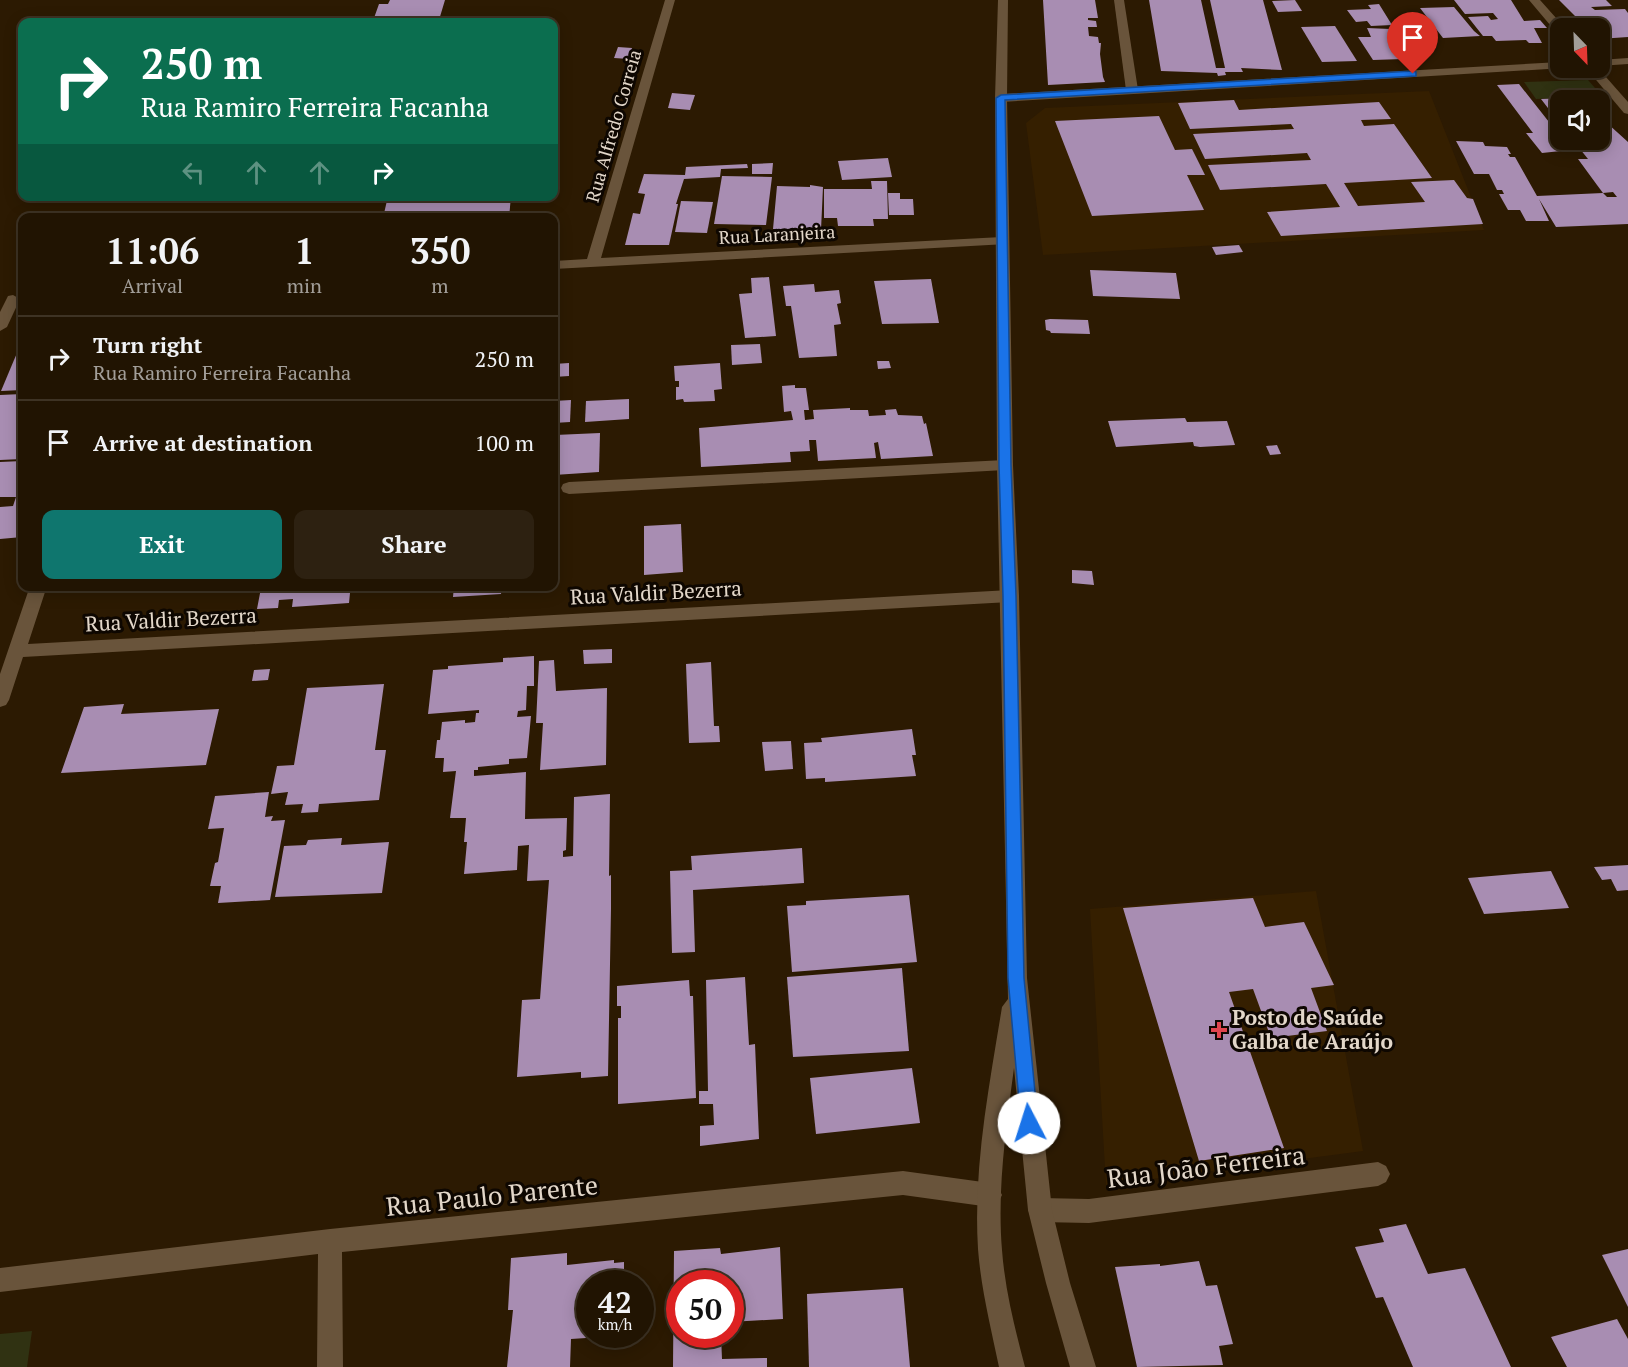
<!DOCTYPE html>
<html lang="en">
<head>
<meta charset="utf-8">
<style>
	:root { --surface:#211402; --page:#2d2111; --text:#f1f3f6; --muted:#a29e99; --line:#3e3324; --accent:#0f766e }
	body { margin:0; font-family:"PT Serif",serif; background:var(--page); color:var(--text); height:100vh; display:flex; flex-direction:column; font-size:22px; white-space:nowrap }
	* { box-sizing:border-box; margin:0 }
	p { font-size:20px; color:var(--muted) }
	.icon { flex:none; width:33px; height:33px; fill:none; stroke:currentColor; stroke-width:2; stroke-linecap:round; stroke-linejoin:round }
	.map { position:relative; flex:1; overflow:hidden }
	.drawer { position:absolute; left:18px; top:213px; width:540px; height:378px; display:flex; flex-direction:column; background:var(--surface); border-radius:12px; box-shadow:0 3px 15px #0003,0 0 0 2px var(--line) }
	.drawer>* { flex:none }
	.hud { position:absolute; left:18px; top:18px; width:540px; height:183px; border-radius:12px; box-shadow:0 3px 15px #0003,0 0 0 2px var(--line); background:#0b6e4f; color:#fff; overflow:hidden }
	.needle { width:39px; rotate:157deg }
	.fabs { position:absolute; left:1550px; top:18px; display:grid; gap:12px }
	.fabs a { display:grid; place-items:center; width:60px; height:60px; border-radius:12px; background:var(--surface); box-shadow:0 3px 15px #0003,0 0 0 2px var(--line); font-size:30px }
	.speed { position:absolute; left:576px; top:1270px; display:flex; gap:12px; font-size:30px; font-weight:700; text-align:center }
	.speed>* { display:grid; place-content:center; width:78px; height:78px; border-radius:50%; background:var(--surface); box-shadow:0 3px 15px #0003,0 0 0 2px var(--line); line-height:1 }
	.speed small { font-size:15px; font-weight:400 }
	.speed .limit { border:9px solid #d22; background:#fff; color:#111 }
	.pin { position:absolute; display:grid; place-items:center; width:51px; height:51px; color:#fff; margin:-62px -26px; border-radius:50% 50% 50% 0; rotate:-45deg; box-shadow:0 0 6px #0007 }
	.pin .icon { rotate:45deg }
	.me { position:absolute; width:66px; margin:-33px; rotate:355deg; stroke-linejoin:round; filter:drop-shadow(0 0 4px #0008) }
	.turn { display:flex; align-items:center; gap:21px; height:126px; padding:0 24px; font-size:27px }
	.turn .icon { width:78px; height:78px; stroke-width:2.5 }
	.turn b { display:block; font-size:42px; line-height:51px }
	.lanes { display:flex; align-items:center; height:57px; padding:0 24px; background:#0003; justify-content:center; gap:30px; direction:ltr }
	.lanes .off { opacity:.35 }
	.eta { display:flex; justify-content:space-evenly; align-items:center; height:102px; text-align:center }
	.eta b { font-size:36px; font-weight:700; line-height:42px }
	.cta { display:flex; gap:12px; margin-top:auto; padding:12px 24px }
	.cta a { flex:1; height:69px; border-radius:12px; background:var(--accent); color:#fff; font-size:24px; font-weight:700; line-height:69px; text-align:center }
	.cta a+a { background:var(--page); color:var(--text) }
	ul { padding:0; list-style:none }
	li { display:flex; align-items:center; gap:18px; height:84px; padding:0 24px; border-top:2px solid var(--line) }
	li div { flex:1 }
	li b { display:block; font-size:22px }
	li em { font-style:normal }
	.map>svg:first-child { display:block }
	.built { fill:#351f00 }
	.green { fill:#303212 }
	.building { fill:#a88db2 }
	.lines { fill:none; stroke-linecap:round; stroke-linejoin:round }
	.lane { fill:#69543b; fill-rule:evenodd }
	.street { fill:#69543b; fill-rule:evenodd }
	.secondary { fill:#69543b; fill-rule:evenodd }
	.route { fill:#1a73e8; stroke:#114b97; stroke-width:1.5 }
	.health-dot { fill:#e0444e; stroke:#0e0701; stroke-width:2 }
	.labels { text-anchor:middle; stroke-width:6; stroke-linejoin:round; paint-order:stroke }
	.far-street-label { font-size:18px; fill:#e3d7c9; stroke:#0e0701 }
	.street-label { font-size:21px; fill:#e3d7c9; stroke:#0e0701 }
	.poi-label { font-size:21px; font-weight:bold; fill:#e3d7c9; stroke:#0e0701; text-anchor:start }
	.near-street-label { font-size:26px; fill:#e3d7c9; stroke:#0e0701 }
</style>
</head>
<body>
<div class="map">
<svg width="1628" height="1367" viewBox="0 0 1628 1367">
	<rect width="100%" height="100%" fill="#2c1a02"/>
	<!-- built -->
	<g class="built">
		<path d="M1429,91L1484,230L1043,255L1026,123L1045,108Z"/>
		<path d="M1316,891L1363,1151L1106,1185L1090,909Z"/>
	</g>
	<!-- green -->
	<g class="green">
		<path d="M1588,80L1602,96L1536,99L1524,82Z"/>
		<path d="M32,1331L27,1367H0V1334Z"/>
	</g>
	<!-- building -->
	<g class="building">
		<path d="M390,0H445L439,20L374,18L379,4H388Z"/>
		<path d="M1043,0H1095L1098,18H1088V20L1096,21L1097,27H1088L1089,36L1098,37L1099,43H1101L1100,54L1103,77L1105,82L1048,85Z"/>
		<path d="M1149,0H1201L1216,68H1225L1210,0H1263L1282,70L1241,68L1243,72H1225L1226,75L1218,76L1217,73L1161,71Z"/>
		<path d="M1295,0L1302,11L1278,12L1272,1Z"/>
		<path d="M1454,0H1511L1524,21L1540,20L1547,28H1534L1542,43H1529L1526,40L1496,41L1492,36H1483L1468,17L1488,16L1491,20L1498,19L1493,13L1465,14Z"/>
		<path d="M1559,0H1606L1612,6L1591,7L1595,10L1625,9L1628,13V37L1599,39V28H1571L1562,18L1576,17Z"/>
		<path d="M1379,4L1392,25L1371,26L1367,21L1356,22L1347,10L1371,9L1368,5Z"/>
		<path d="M1454,7L1474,31L1480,36L1443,38L1420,8Z"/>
		<path d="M1335,26L1357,61L1322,62L1301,27Z"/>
		<path d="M1367,28L1390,29L1396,41H1390L1403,59L1373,60L1358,37H1371Z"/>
		<path d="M618,47L632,48L629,59L614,58Z"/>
		<path d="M1519,84L1560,136V140L1566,145L1576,144L1573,140H1599V107L1612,122L1607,123L1628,142V224L1556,227L1539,199L1549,221H1526L1520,210H1508L1499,194H1504L1502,190H1497L1489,174H1474L1456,141L1483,142L1485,146L1507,147L1511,154H1508L1510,157H1515L1537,196L1603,193L1607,197H1617L1613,192L1603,193L1597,185L1578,159H1588L1580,149L1542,153L1526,133H1533L1497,85Z"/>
		<path d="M672,93L695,95L690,110L668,108Z"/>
		<path d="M1590,97L1593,100H1560V123L1554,115H1559L1556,111L1551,112L1541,99Z"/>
		<path d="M1234,100L1239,110L1379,102L1391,119L1361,120L1364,126L1394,124L1432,178L1344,183L1358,206L1425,202L1411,182L1454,180L1467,198L1473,199L1483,224L1281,236L1267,212L1340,207L1326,184L1220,190L1208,165L1311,160L1307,153L1205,159L1193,134L1294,129L1291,124L1190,129L1178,103Z"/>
		<path d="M1159,116L1175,150L1192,149L1205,175H1187L1204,210L1092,216L1055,121Z"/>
		<path d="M888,158L892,177L842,180L838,161Z"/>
		<path d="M773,163L772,174H752V164Z"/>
		<path d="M747,164L748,168L721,169L720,177L684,179L676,204H678L669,245H625L633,213L640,214L645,194L638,193L644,174L685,175L686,167Z"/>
		<path d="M722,176L772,177L766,225L714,224Z"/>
		<path d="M871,181H887L888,219H873L874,226H838L837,218H824V189H872Z"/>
		<path d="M810,185L823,187L821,230L773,229L777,186L810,187Z"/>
		<path d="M888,193H900V199H913L914,215H889Z"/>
		<path d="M388,196H511L509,218H383Z"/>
		<path d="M681,201L713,202L707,233L675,232Z"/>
		<path d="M1239,245L1243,252L1216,255L1212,247Z"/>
		<path d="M1090,270L1176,273L1180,299L1093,296Z"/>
		<path d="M769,277L776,336L745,338L739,294L752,293L751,278Z"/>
		<path d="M931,279L939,323L882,324L874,281Z"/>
		<path d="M814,284L815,292L839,290L841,303L837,304L841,324L834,325L837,356L799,358L791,306H786L783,286Z"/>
		<path d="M1050,319L1088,320L1090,334L1051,333L1050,331L1046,330L1045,320Z"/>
		<path d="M22,342V390L1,391L14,360Z"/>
		<path d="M760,344L762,363L732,365L731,345Z"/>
		<path d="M877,361H889L891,368L878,369Z"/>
		<path d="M569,363V376L554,377V364Z"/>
		<path d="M720,363L722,389L714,390L715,401L684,402L683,399L676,400V387H679V381H675L674,366Z"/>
		<path d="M795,385V388H806L809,410H804L805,420L814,419L813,410L850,408V410H868L869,416L886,415L885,410L896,409L898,415L922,416L924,424L926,423L933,456L881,459L878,442L874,443L876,458L818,461L816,440H809L810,451L790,452L791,462L701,467L699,428L793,420L791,411L784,412L782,386Z"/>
		<path d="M22,394V459L0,460V395Z"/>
		<path d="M629,399V419L585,422L586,401Z"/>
		<path d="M571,400L570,422L554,423V401Z"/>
		<path d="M1185,418L1187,422L1227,421L1235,445L1200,447L1194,446L1193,442L1116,447L1108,421Z"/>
		<path d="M600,433L599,472L554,475L555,435Z"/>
		<path d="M1277,445L1281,454L1270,455L1266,446Z"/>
		<path d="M22,461L20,487H22V537L0,539V507L13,506L16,497H0V462Z"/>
		<path d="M681,524L683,572L644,575V526Z"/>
		<path d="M1072,570L1092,571L1094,585L1072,583Z"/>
		<path d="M278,586H379V591L350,593L349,603L292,607L293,599L279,600L278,608L257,609L261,588Z"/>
		<path d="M454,586L496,587L502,586L501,594L453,597Z"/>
		<path d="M525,586H543V591L524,593Z"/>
		<path d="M612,649V663L584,664L583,650Z"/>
		<path d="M534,656V686H527L526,710L518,711L517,717L531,716L527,758L509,759V764L478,767V770H474V776L526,772L525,819L567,818L566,850L563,851V857L573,856L574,797L610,794L609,876L611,875V909L608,1076L581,1078V1072L517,1077L522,1000L540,999L549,880L527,881L529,845L518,846L517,870L464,874L467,842H464L466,818H450L456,771L443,772L444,758H435L437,740H440L442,722L465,720V723L475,722L476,713H479V710L428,714L433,670L448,669V666L503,662V658Z"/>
		<path d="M554,660L556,691L607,688L606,765L540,770L543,723H536L539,661Z"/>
		<path d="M711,662L714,726H719L720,742L689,743L686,664Z"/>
		<path d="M270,669L268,680L252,681L254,670Z"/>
		<path d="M384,684L375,750H386L379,800L319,804L318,812L301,813L303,804L285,805L288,792L271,794L277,766L294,765L307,688Z"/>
		<path d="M124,704L121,714L219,709L206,765L61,773L84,707Z"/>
		<path d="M912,729L916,755H912L916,776L825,782V778L806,779L804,743L822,742L821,738Z"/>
		<path d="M791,741L793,769L765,771L762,742Z"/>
		<path d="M269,792L265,817L273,816L271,821L285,820L270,900L218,903L221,886H210L215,863L218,862L224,828L208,829L215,796Z"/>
		<path d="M342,838L341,845L389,842L382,893L275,897L284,846L306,845L308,840Z"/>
		<path d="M802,848L804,883L693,890L695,952L672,953L670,871L692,870L691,856Z"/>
		<path d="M1628,865V890L1617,891L1611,879L1602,880L1594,867Z"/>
		<path d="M1551,871L1569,908L1484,914L1468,878Z"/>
		<path d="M909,895L917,962L792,972L787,906L806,905V901Z"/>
		<path d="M1253,898L1265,927L1304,922L1334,985L1311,988L1327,1031L1271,1038L1253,989L1229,992L1284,1148L1199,1161L1123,908Z"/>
		<path d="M902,968L909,1051L793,1057L787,977Z"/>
		<path d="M745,977L749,1045L755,1044L759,1139L700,1146V1126L714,1125L713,1104H699V1091H708L706,980Z"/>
		<path d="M689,980L690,996H693L696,1098L618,1104V1018H621V1006H617V986Z"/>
		<path d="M912,1068L920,1123L816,1134L810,1078Z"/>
		<path d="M1406,1224L1428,1274L1465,1268L1511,1367H1413L1383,1297L1376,1298L1355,1247L1384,1242L1379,1229Z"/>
		<path d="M780,1247L783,1319L730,1322V1284H680V1335H721L722,1359L767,1358V1367H673L674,1251L720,1248L721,1254Z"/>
		<path d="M1628,1249V1307L1602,1255Z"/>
		<path d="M567,1253V1265L614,1260V1263L624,1262V1279L614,1280V1284H590V1335L601,1337L571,1339L570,1367H507L513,1310H508L511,1258Z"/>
		<path d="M1199,1261L1206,1286L1217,1285L1233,1344L1219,1346L1223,1365L1137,1367L1115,1267L1160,1264V1266Z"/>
		<path d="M903,1288L910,1367H809L807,1294Z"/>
		<path d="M1617,1319L1628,1339V1367H1567L1551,1337Z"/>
	</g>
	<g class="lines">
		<!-- lane -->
		<path class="lane" d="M1114,0H1124L1138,90L1132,94L1126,90Z"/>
		<!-- street -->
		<g class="street">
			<path d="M665,0H675L601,258L1002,237L1007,238L1009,241L1007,244L554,269V261L587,259Z"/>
			<path d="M1529,0H1540L1565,28H1560V33L1556,32Z"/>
			<path d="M1628,58V64L1599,66V60Z"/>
			<path d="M1560,62V68H1564L1001,102L995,98L1001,94Z"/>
			<path d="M1586,68H1598L1628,102V114L1624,113Z"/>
			<path d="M13,295L20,299L7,327L0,331V312L8,296Z"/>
			<path d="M1005,460L1011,461L1013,465L1011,469L1005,470L569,494L563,492L561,488L563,484L569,482Z"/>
			<path d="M30,586H47L28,644L1010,590L1016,591L1019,596L1016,601L1010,602L23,657L9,700L6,705L0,707V674Z"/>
			<path d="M1378,1162L1386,1166L1390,1174L1386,1182L1378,1186L1089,1223L1040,1222L1032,1218L1028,1210L1032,1202L1040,1198L1089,1199Z"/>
			<path d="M903,1171L990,1183L998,1187L1002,1195L998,1203L990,1207L903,1195L342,1252L343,1367H317L318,1254L0,1292V1268L330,1229Z"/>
		</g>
		<!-- secondary -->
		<path class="secondary" d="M998,0H1008L1007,98L1013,465L1019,596L1027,978L1052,1210L1070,1283L1096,1367H1070L1046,1283L1028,1210L1014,1068C1006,1128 997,1190 1002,1250C1005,1290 1015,1329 1025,1367H999C991,1328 981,1289 978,1249C973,1168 989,1087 1002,1007L1008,999L997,465L995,98Z"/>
	</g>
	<!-- route -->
	<path class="route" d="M1413,71L1416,72V76L1005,100L1011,465L1016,596L1024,978L1038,1123L1035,1129L1029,1132L1023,1129L1021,1123L1008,978L1003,596L999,465L996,98L1001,95Z"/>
	<!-- markers -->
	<path class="health-dot" d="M1216 1021h6v6h6v6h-6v6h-6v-6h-6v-6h6z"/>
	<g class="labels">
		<!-- far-street labels -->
		<g class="far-street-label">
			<text transform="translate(614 126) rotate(-74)" y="6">Rua Alfredo Correia</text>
			<text transform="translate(777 235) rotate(-3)" y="6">Rua Laranjeira</text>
		</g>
		<!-- street labels -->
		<g class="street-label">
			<text transform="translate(656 593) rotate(-3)" y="7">Rua Valdir Bezerra</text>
			<text transform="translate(171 620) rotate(-3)" y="7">Rua Valdir Bezerra</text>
		</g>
		<!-- poi labels -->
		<g class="poi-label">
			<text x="1232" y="1025">Posto de Saúde<tspan x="1232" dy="24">Galba de Araújo</tspan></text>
		</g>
		<!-- near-street labels -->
		<g class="near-street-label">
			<text transform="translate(1206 1167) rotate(-7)" y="9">Rua João Ferreira</text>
			<text transform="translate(492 1196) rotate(-6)" y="9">Rua Paulo Parente</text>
		</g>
	</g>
</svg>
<div class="fabs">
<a><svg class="needle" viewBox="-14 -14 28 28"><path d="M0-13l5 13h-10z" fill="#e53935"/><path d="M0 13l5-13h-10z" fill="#a29e99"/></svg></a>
<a><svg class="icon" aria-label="sound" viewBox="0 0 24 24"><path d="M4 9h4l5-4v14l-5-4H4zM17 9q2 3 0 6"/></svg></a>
</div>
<div class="speed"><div>42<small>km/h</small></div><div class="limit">50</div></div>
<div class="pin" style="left:1413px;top:74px;background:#d93025"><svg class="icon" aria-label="arrive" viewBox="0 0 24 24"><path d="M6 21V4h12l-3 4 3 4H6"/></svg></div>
<svg class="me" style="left:1029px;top:1123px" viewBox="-20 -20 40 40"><circle r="19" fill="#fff"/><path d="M0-13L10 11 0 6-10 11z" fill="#1a73e8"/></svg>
<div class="hud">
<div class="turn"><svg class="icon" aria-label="right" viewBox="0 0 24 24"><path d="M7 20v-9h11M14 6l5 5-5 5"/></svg><div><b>250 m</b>Rua Ramiro Ferreira Facanha</div></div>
<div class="lanes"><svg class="icon off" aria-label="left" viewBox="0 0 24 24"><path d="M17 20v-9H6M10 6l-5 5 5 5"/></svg><svg class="icon off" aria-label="ahead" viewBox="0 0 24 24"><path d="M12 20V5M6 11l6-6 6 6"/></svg><svg class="icon off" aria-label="ahead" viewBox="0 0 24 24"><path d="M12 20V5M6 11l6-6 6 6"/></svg><svg class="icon" aria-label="right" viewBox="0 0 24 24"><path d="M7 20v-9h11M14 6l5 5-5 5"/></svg></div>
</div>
<section class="drawer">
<div class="eta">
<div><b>11:06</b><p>Arrival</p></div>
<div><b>1</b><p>min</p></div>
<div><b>350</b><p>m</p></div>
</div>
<ul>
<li><svg class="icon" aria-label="right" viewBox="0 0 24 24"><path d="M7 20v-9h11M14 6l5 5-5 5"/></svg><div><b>Turn right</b><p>Rua Ramiro Ferreira Facanha</p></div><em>250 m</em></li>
<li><svg class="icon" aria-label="arrive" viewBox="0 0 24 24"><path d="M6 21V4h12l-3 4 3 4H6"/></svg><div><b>Arrive at destination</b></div><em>100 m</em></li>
</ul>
<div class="cta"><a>Exit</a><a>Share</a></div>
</section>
</div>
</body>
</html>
